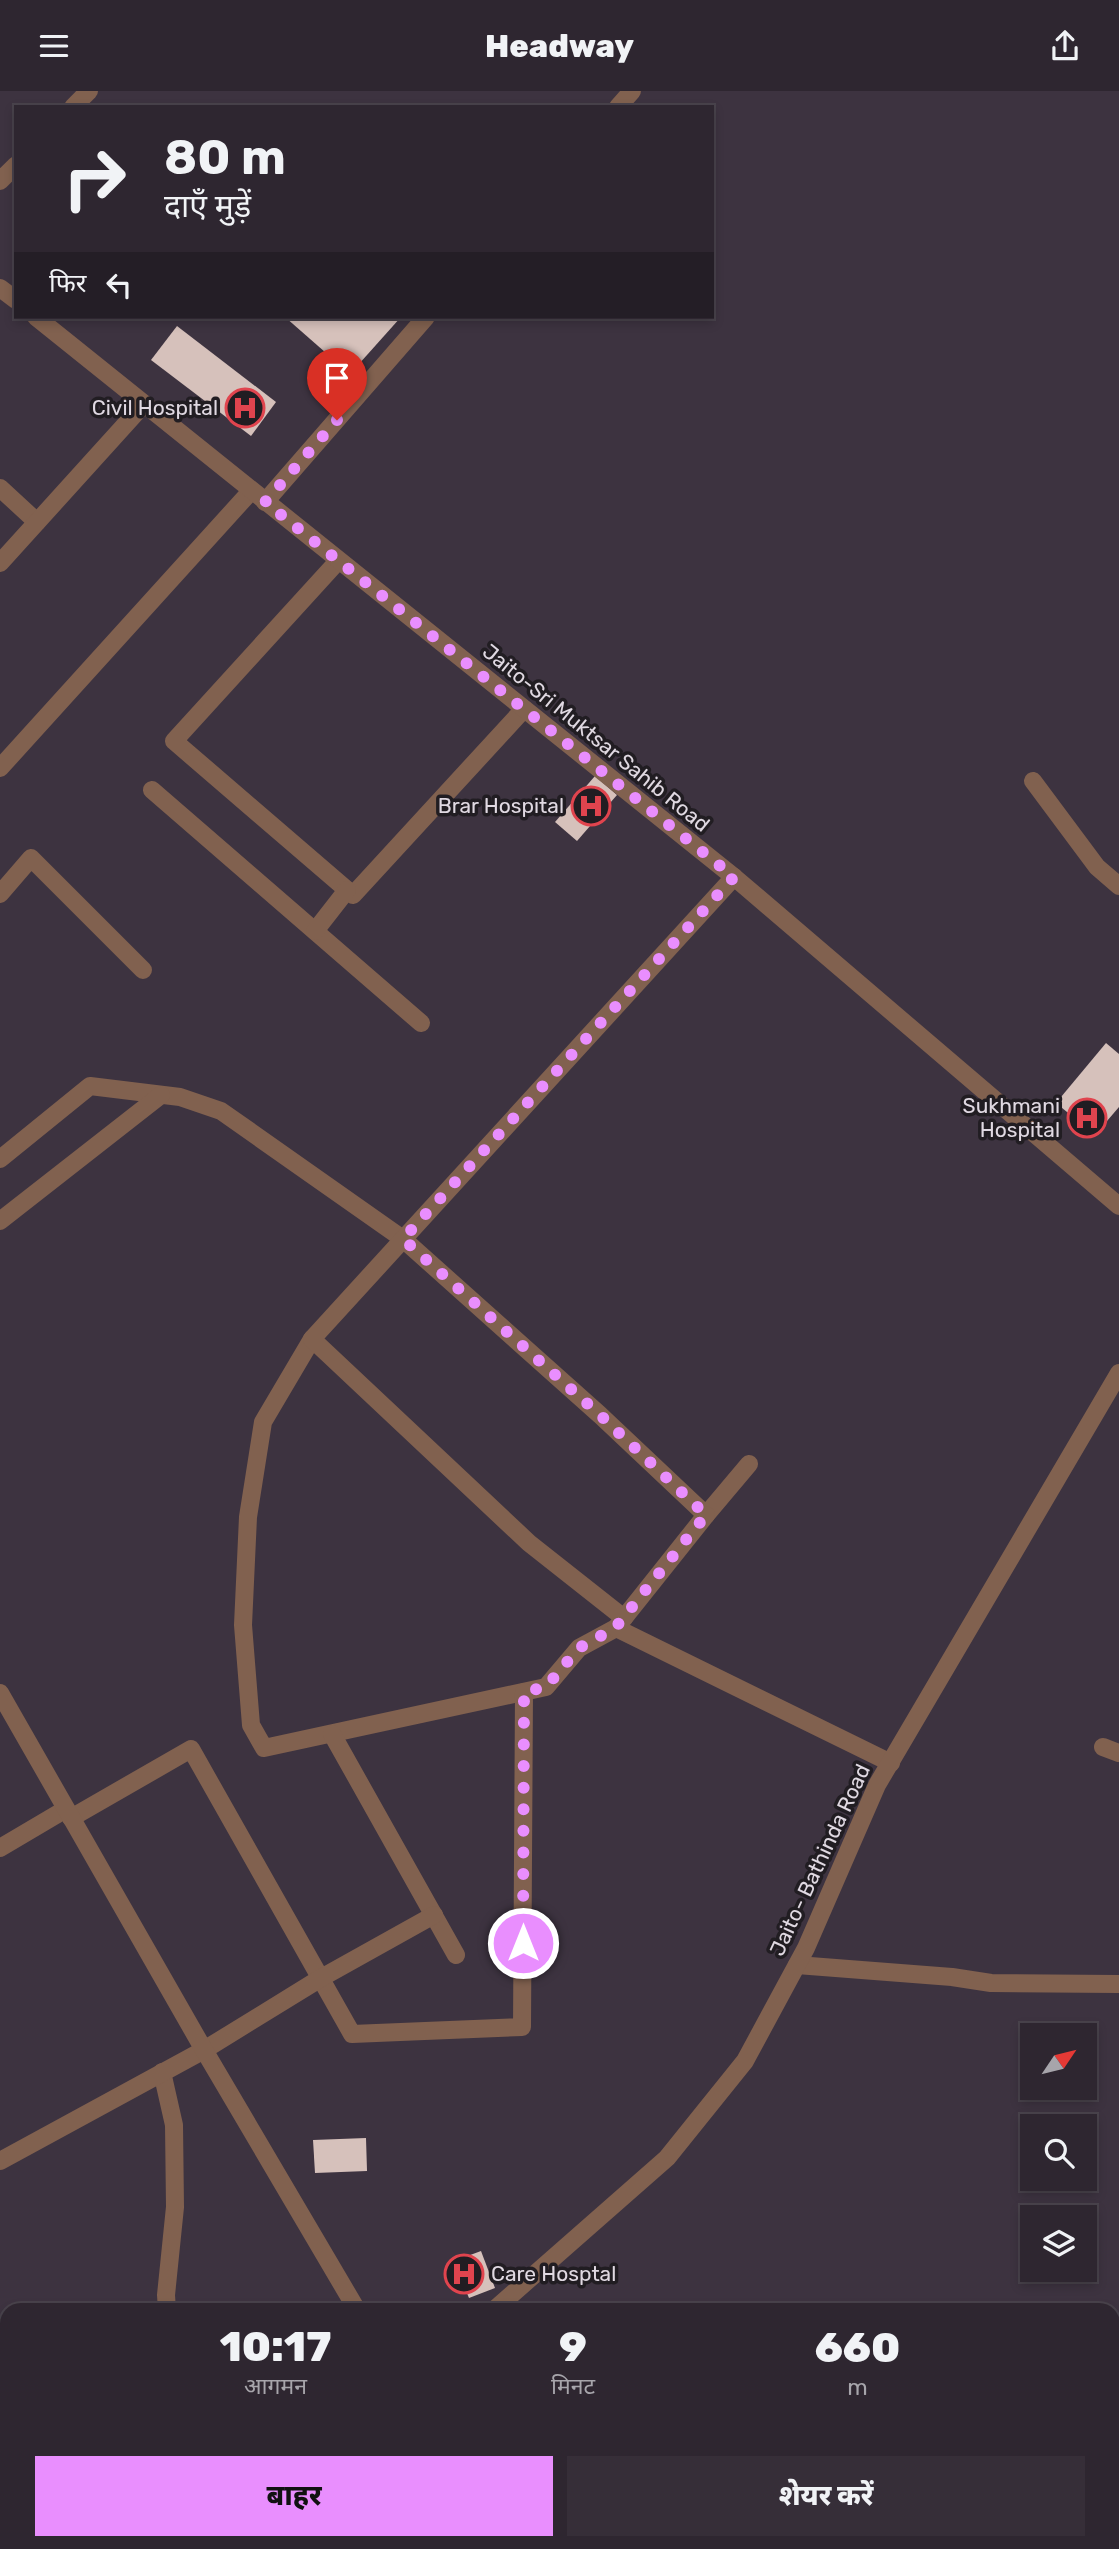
<!DOCTYPE html>
<html lang="hi">
<head>
<meta charset="utf-8">
<style>
	:root { --surface:#2e2630; --page:#362e38; --text:#f1f3f6; --muted:#a7a5ab; --line:#49434c; --accent:#e98efe }
	body { margin:0; font-family:Rubik,"Noto Sans Devanagari",sans-serif; background:var(--page); color:var(--text); height:100vh; display:flex; flex-direction:column; font-size:26px; white-space:nowrap }
	* { box-sizing:border-box; margin:0 }
	p { font-size:23px; color:var(--muted) }
	.icon { flex:none; width:38px; height:38px; fill:none; stroke:currentColor; stroke-width:2; stroke-linecap:round; stroke-linejoin:round }
	.map { position:relative; flex:1; overflow:hidden }
	.drawer { position:absolute; left:0px; top:2212px; width:1120px; height:247px; display:flex; flex-direction:column; background:var(--surface); border-radius:21px 21px 0 0; box-shadow:0 4px 10px #0003,0 0 0 2px var(--line) }
	.drawer>* { flex:none }
	.top-card { position:absolute; left:14px; top:14px; width:700px; height:214px; border-radius:0px; box-shadow:0 4px 10px #0003,0 0 0 2px var(--line); background:#2e2630; color:var(--text); overflow:hidden }
	.needle { width:46px; rotate:55deg }
	.controls { position:absolute; left:1020px; top:1932px; display:grid; gap:14px }
	.controls a { display:grid; place-items:center; width:77px; height:77px; border-radius:0px; background:var(--surface); box-shadow:0 4px 10px #0003,0 0 0 2px var(--line); font-size:35px }
	.pin { position:absolute; display:grid; place-items:center; width:60px; height:60px; color:#fff; margin:-72px -30px; border-radius:50% 50% 50% 0; rotate:-45deg; box-shadow:0 0 7px #0007 }
	.pin .icon { rotate:45deg }
	.me { position:absolute; width:77px; margin:-38px; rotate:0deg; stroke-linejoin:round; filter:drop-shadow(0 0 5px #0008) }
	.turn { display:flex; align-items:center; gap:24px; height:147px; padding:0 35px; font-size:32px }
	.turn .icon { width:91px; height:91px; stroke-width:2.5 }
	.turn b { display:block; font-size:49px; line-height:60px }
	.then { display:flex; align-items:center; height:66px; padding:0 35px; background:#0003; gap:14px; font-size:26px }
	.eta { display:flex; justify-content:space-evenly; align-items:center; height:119px; text-align:center }
	.eta b { font-size:42px; font-weight:800; line-height:49px }
	.button { display:flex; gap:14px; margin-top:auto; padding:14px 35px }
	.button a { flex:1; height:80px; border-radius:0px; background:var(--accent); color:#111; font-size:28px; font-weight:800; line-height:80px; text-align:center }
	.button a+a { background:var(--page); color:var(--text) }
	header { display:flex; justify-content:space-between; align-items:center; height:91px; padding:0 35px; background:var(--surface); font-size:32px; font-weight:800 }
	.map>svg:first-child { display:block }
	.building { fill:#d6c1bb }
	.lines { fill:none; stroke-linecap:round; stroke-linejoin:round }
	.minor { stroke:#81614f; stroke-width:18 }
	.tertiary { stroke:#81614f; stroke-width:18 }
	.secondary { stroke:#aa785a; stroke-width:18 }
	.route { stroke:#e98efe; stroke-width:12; stroke-dasharray:0 21.6 }
	.labels { text-anchor:middle; stroke-width:7; stroke-linejoin:round; paint-order:stroke }
	.poi-label { font-size:21px; fill:#e0d9e2; stroke:#211d22; text-anchor:end }
	.street-label { font-size:21px; fill:#e0d9e2; stroke:#211d22 }
</style>
</head>
<body>
<header><svg class="icon" aria-label="menu" viewBox="0 0 24 24"><path d="M4 6h16M4 12h16M4 18h16"/></svg>Headway<svg class="icon" aria-label="share" viewBox="0 0 24 24"><path d="M12 15V3M7 8l5-5 5 5M5 13v7h14v-7"/></svg></header>
<div class="map">
<svg width="1119" height="2458" viewBox="0 0 1119 2458">
	<rect width="100%" height="100%" fill="#3d3340"/>
	<!-- building -->
	<g class="building">
		<path d="M285,226H401L350,283Z"/>
		<path d="M177,235L276,311L251,345L151,269Z"/>
		<path d="M595,685L617,704L577,750L555,731Z"/>
		<path d="M1106,952L1119,963V1016L1095,1044L1056,1012Z"/>
		<path d="M366,2047L367,2080L315,2082L313,2049Z"/>
		<path d="M481,2160L495,2197L469,2207L454,2170Z"/>
	</g>
	<g class="lines">
		<!-- minor -->
		<g class="minor">
			<path d="M73,16L89,0"/>
			<path d="M618,16L632,0"/>
			<path d="M0,90L16,74"/>
			<path d="M0,397L37,431"/>
			<path d="M265,411L426,226"/>
			<path d="M338,470L174,650L353,804L524,618"/>
			<path d="M0,472L143,314"/>
			<path d="M0,677L251,400"/>
			<path d="M1033,690L1097,776L1119,795"/>
			<path d="M152,699L421,932"/>
			<path d="M0,803L31,767L143,879"/>
			<path d="M315,840L347,799"/>
			<path d="M0,1068L90,995L180,1006L221,1020L403,1148L600,1324L706,1424L749,1373"/>
			<path d="M0,1130L161,1004"/>
			<path d="M312,1248L263,1331L248,1426L243,1534L251,1634L264,1657L546,1596L579,1557L616,1537"/>
			<path d="M706,1424L616,1537L891,1672"/>
			<path d="M624,1527L529,1452L312,1248L734,786"/>
			<path d="M332,1643L456,1864"/>
			<path d="M1103,1656L1119,1662"/>
			<path d="M71,1727L191,1658L352,1943L522,1936L524,1601"/>
			<path d="M0,1757L66,1718"/>
			<path d="M797,1874L952,1886L991,1892L1119,1893"/>
			<path d="M162,1981L174,2034L175,2116L166,2204L167,2219"/>
			<path d="M0,2070L204,1959L321,1887L434,1824"/>
			<path d="M1113,2339L1119,2336"/>
			<path d="M567,2458L579,2452"/>
		</g>
		<!-- tertiary -->
		<g class="tertiary">
			<path d="M0,197L16,209"/>
			<path d="M36,226L734,786L1119,1115"/>
			<path d="M0,1602L204,1959L357,2219"/>
			<path d="M494,2219L667,2067L745,1970L806,1857L877,1694L1119,1282"/>
			<path d="M229,2458L235,2452"/>
		</g>
		<!-- secondary -->
		<path class="secondary" d="M490,2452L493,2458"/>
	</g>
	<g class="lines">
		<!-- route -->
		<path class="route" d="M337,329L265,411L734,786L403,1148L600,1324L706,1424L615,1537L579,1557L546,1596L524,1601L523,1852"/>
	</g>
	<!-- icons -->
	<defs>
		<symbol id="hospital-ring" viewBox="-11 -11 22 22"><circle r="9.5" fill="#211d22" stroke="#e0444e" stroke-width="1.5"/><path d="M-5-5h3v3.5h4V-5h3V5h-3V1.5h-4V5h-3Z" fill="#e0444e"/></symbol>
	</defs>
	<g fill-rule="evenodd">
		<use href="#hospital-ring" x="223" y="295" width="44" height="44"/>
		<use href="#hospital-ring" x="569" y="693" width="44" height="44"/>
		<use href="#hospital-ring" x="1065" y="1005" width="44" height="44"/>
		<use href="#hospital-ring" x="442" y="2161" width="44" height="44"/>
	</g>
	<g class="labels">
		<!-- poi labels -->
		<g class="poi-label">
			<text x="218" y="324">Civil Hospital</text>
			<text x="564" y="722">Brar Hospital</text>
			<text x="1060" y="1022">Sukhmani<tspan x="1060" dy="24">Hospital</tspan></text>
			<text x="491" y="2190" text-anchor="start">Care Hosptal</text>
		</g>
		<!-- street labels -->
		<g class="street-label">
			<text transform="translate(596 647) rotate(39)" y="7">Jaito-Sri Muktsar Sahib Road</text>
			<text transform="translate(820 1769) rotate(-65)" y="7">Jaito- Bathinda Road</text>
		</g>
	</g>
</svg>
<div class="controls">
<a><svg class="needle" viewBox="-14 -14 28 28"><path d="M0-13l5 13h-10z" fill="#e53935"/><path d="M0 13l5-13h-10z" fill="#a7a5ab"/></svg></a>
<a><svg class="icon" aria-label="search" viewBox="0 0 24 24"><circle cx="10" cy="10" r="6"/><path d="M15 15l6 6"/></svg></a>
<a><svg class="icon" aria-label="layers" viewBox="0 0 24 24"><path d="M12 4l9 5-9 5-9-5zM3 14l9 5 9-5"/></svg></a>
</div>
<div class="pin" style="left:337px;top:329px;background:#d93025"><svg class="icon" aria-label="arrive" viewBox="0 0 24 24"><path d="M6 21V4h12l-3 4 3 4H6"/></svg></div>
<svg class="me" style="left:523px;top:1852px" viewBox="-20 -20 40 40"><circle r="17" fill="#e98efe" stroke="#fff" stroke-width="3"/><path d="M0-11L8 9 0 5-8 9z" fill="#fff"/></svg>
<div class="top-card">
<div class="turn"><svg class="icon" aria-label="right" viewBox="0 0 24 24"><path d="M7 20v-9h11M14 6l5 5-5 5"/></svg><div><b>80 m</b>दाएँ मुड़ें</div></div>
<div class="then">फिर<svg class="icon" aria-label="left" viewBox="0 0 24 24"><path d="M17 20v-9H6M10 6l-5 5 5 5"/></svg></div>
</div>
<section class="drawer">
<div class="eta">
<div><b>10:17</b><p>आगमन</p></div>
<div><b>9</b><p>मिनट</p></div>
<div><b>660</b><p>m</p></div>
</div>
<div class="button"><a>बाहर</a><a>शेयर करें</a></div>
</section>
</div>
</body>
</html>
